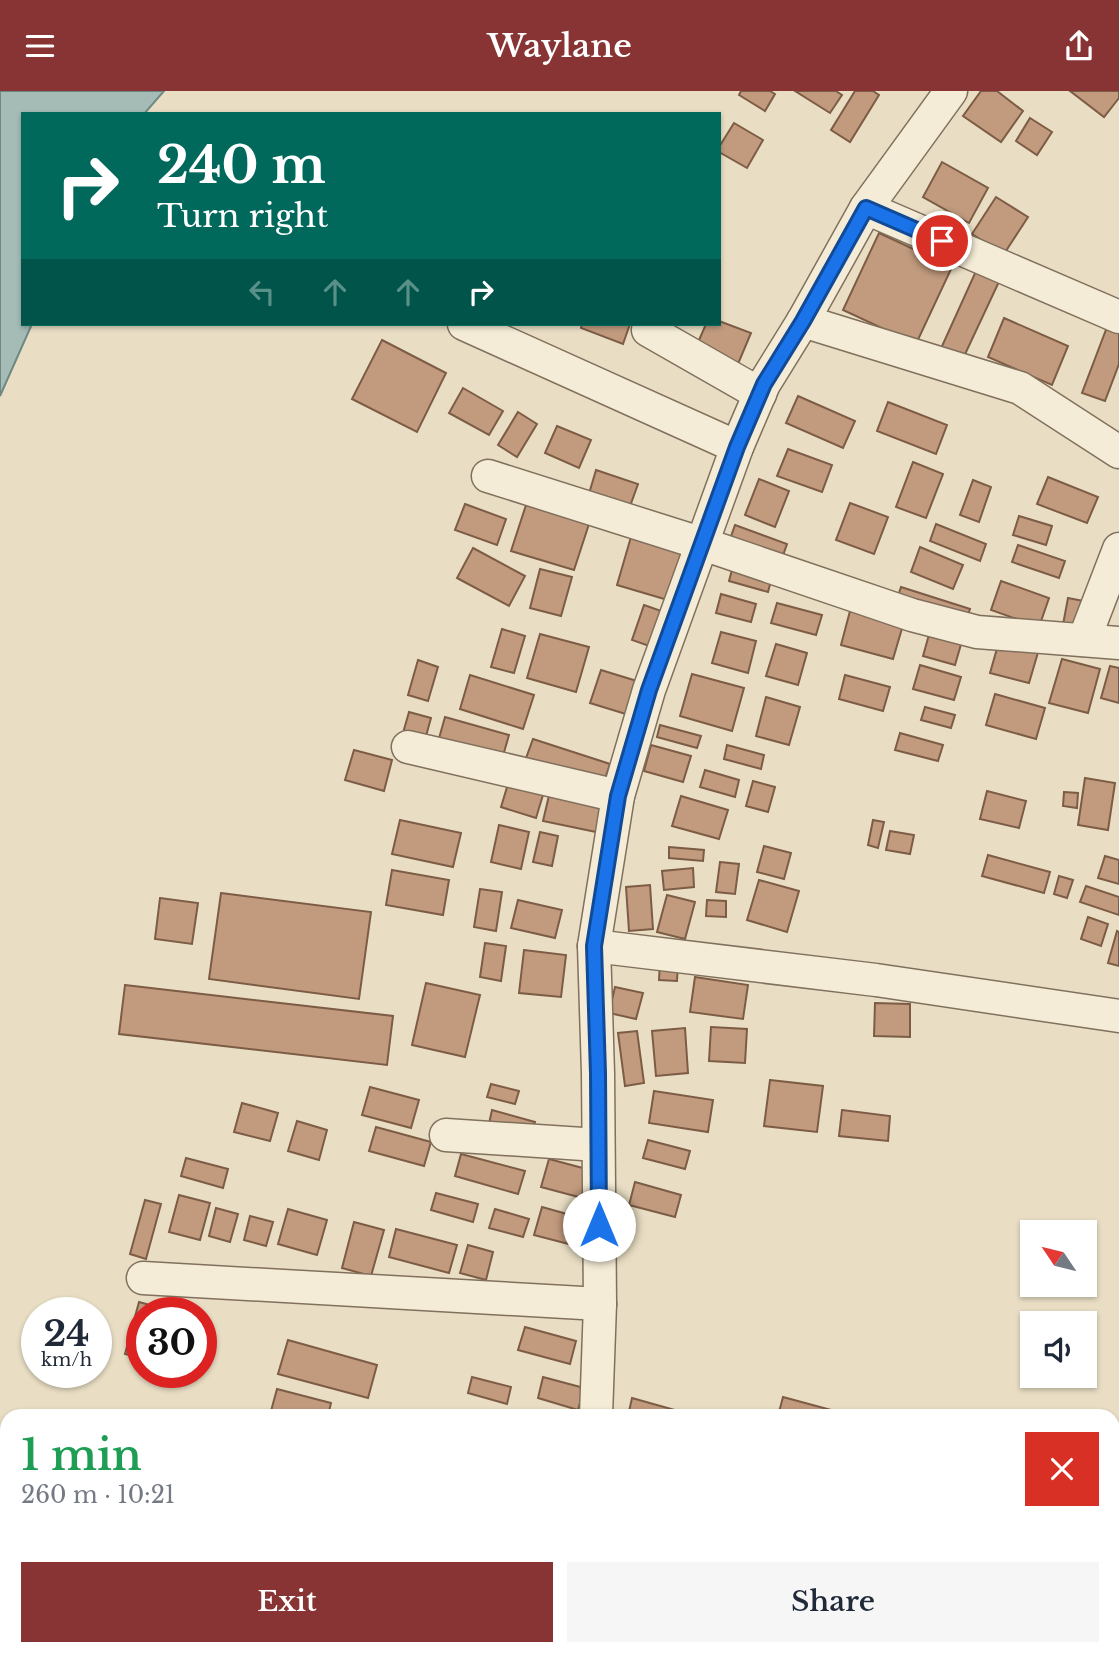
<!DOCTYPE html>
<html lang="en">
<head>
<meta charset="utf-8">
<style>
	:root { --surface:#fff; --page:#f6f6f7; --text:#1f2937; --muted:#747a83; --accent:#893434 }
	body { margin:0; font-family:"Libre Baskerville",serif; background:var(--page); color:var(--text); height:100vh; display:flex; flex-direction:column; font-size:26px; white-space:nowrap }
	* { box-sizing:border-box; margin:0 }
	p { font-size:23px; color:var(--muted) }
	.icon { flex:none; width:38px; height:38px; fill:none; stroke:currentColor; stroke-width:2; stroke-linecap:round; stroke-linejoin:round }
	.map { position:relative; flex:1; overflow:hidden }
	.sheet { position:absolute; left:0px; top:1318px; width:1120px; height:247px; display:flex; flex-direction:column; background:var(--surface); border-radius:21px 21px 0 0; box-shadow:0 2px 5px #0004 }
	.sheet>* { flex:none }
	.guide { position:absolute; left:21px; top:21px; width:700px; height:214px; border-radius:0px; box-shadow:0 2px 5px #0004; background:#00695c; color:#fff; overflow:hidden }
	.needle { width:46px; rotate:305deg }
	.fabs { position:absolute; left:1020px; top:1129px; display:grid; gap:14px }
	.fabs a { display:grid; place-items:center; width:77px; height:77px; border-radius:0px; background:var(--surface); box-shadow:0 2px 5px #0004; font-size:35px }
	.speed { position:absolute; left:21px; top:1206px; display:flex; gap:14px; font-size:35px; font-weight:700; text-align:center }
	.speed>* { display:grid; place-content:center; width:91px; height:91px; border-radius:50%; background:var(--surface); box-shadow:0 2px 5px #0004; line-height:1 }
	.speed small { font-size:18px; font-weight:400 }
	.speed .limit { border:10px solid #d22; background:#fff; color:#111 }
	.pin { position:absolute; display:grid; place-items:center; width:60px; height:60px; color:#fff; margin:-30px; border:4px solid #fff; border-radius:50%; box-shadow:0 2px 7px #0007 }
	.me { position:absolute; width:77px; margin:-38px; rotate:0deg; stroke-linejoin:round; filter:drop-shadow(0 0 5px #0008) }
	.turn { display:flex; align-items:center; gap:24px; height:147px; padding:0 21px; font-size:32px }
	.turn .icon { width:91px; height:91px; stroke-width:2.5 }
	.turn b { display:block; font-size:49px; line-height:60px }
	.lanes { display:flex; align-items:center; height:66px; padding:0 21px; background:#0003; justify-content:center; gap:35px; direction:ltr }
	.lanes .off { opacity:.35 }
	.round { display:grid; place-items:center; flex:none; width:74px; height:74px; border-radius:0px; background:var(--page) }
	.headline { display:flex; align-items:center; justify-content:space-between; height:119px; padding:0 21px }
	h1 { font-size:42px; font-weight:600; line-height:52px; color:#1e9e55 }
	.action { display:flex; gap:14px; margin-top:auto; padding:14px 21px }
	.action a { flex:1; height:80px; border-radius:0px; background:var(--accent); color:#fff; font-size:28px; font-weight:600; line-height:80px; text-align:center }
	.action a+a { background:var(--page); color:var(--text) }
	header { display:flex; justify-content:space-between; align-items:center; height:91px; padding:0 21px; background:var(--accent); color:#fff; font-size:32px; font-weight:600 }
	.map>svg:first-child { display:block }
	.water { fill:#a5bcb6; stroke:#6e8983; stroke-width:2 }
	.building { fill:#c29b7e; stroke:#7d5c45; stroke-width:2 }
	.lines { fill:none; stroke-linecap:round; stroke-linejoin:round }
	.minor-casing { stroke:#81705d; stroke-width:35 }
	.minor { stroke:#f4ecd6; stroke-width:32 }
	.route-casing { stroke:#114b97; stroke-width:18 }
	.route { stroke:#1a73e8; stroke-width:12 }
</style>
</head>
<body>
<header><svg class="icon" aria-label="menu" viewBox="0 0 24 24"><path d="M4 6h16M4 12h16M4 18h16"/></svg>Waylane<svg class="icon" aria-label="share" viewBox="0 0 24 24"><path d="M12 15V3M7 8l5-5 5 5M5 13v7h14v-7"/></svg></header>
<div class="map">
<svg width="1119" height="1563" viewBox="0 0 1119 1563">
	<rect width="100%" height="100%" fill="#e9dec4"/>
	<!-- water -->
	<path class="water" d="M0,0H164L144,23H23V233H32L0,305Z"/>
	<!-- building -->
	<g class="building">
		<path d="M741,0H770L775,3L765,20L739,4Z"/>
		<path d="M795,0H836L842,4L830,22Z"/>
		<path d="M855,0H873L879,4L850,51L831,39Z"/>
		<path d="M981,0H997L1023,20L1001,51L963,25Z"/>
		<path d="M1070,0H1119V7L1104,26Z"/>
		<path d="M1030,27L1052,41L1037,64L1016,50Z"/>
		<path d="M734,32L763,49L747,77L719,61V56Z"/>
		<path d="M942,71L988,97L969,132L923,106Z"/>
		<path d="M996,106L1028,126L1004,163L972,143Z"/>
		<path d="M879,142L952,176L916,253L843,219Z"/>
		<path d="M981,169L1004,180L960,274L938,264Z"/>
		<path d="M1004,227L1068,255L1052,294L988,266Z"/>
		<path d="M719,230L751,242L738,273L696,256L706,233H719Z"/>
		<path d="M582,233H630L623,253L581,237Z"/>
		<path d="M1107,236L1119,241V273L1105,310L1082,302Z"/>
		<path d="M382,249L446,282L417,341L352,308Z"/>
		<path d="M463,297L503,320L489,344L449,322Z"/>
		<path d="M798,305L855,330L843,357L786,332Z"/>
		<path d="M888,311L947,334L936,363L877,340Z"/>
		<path d="M518,321L537,333L517,366L498,354Z"/>
		<path d="M557,335L591,349L579,377L545,362Z"/>
		<path d="M788,358L832,374L822,401L777,385Z"/>
		<path d="M913,371L943,383L926,427L896,416Z"/>
		<path d="M596,379L638,393L629,418L588,406Z"/>
		<path d="M1048,386L1098,406L1087,432L1037,413Z"/>
		<path d="M759,388L789,400L775,436L745,424Z"/>
		<path d="M973,389L991,396L979,431L960,424Z"/>
		<path d="M850,412L888,426L874,463L836,449Z"/>
		<path d="M465,413L506,428L497,454L455,439Z"/>
		<path d="M526,414L589,433L574,479L511,460Z"/>
		<path d="M1019,425L1052,435L1046,454L1013,444Z"/>
		<path d="M936,433L986,453L980,470L930,450Z"/>
		<path d="M735,434L787,453L781,470L729,451Z"/>
		<path d="M633,439L688,455L671,510L617,494Z"/>
		<path d="M1018,454L1065,470L1059,487L1012,471Z"/>
		<path d="M920,456L963,474L953,498L911,481Z"/>
		<path d="M473,457L525,485L509,515L457,487Z"/>
		<path d="M733,475L772,486L768,501L729,490Z"/>
		<path d="M540,478L572,486L561,525L530,517Z"/>
		<path d="M1001,490L1049,507L1039,536L991,519Z"/>
		<path d="M901,496L970,518L964,536L895,514Z"/>
		<path d="M721,503L756,513L751,531L716,522Z"/>
		<path d="M1068,507L1089,511L1083,542L1062,539Z"/>
		<path d="M777,512L822,524L816,544L771,532Z"/>
		<path d="M644,514L667,522L655,557L632,549Z"/>
		<path d="M850,520L903,534L893,568L841,554Z"/>
		<path d="M502,538L525,545L514,582L491,576Z"/>
		<path d="M930,540L962,550L955,574L923,565Z"/>
		<path d="M721,541L756,550L748,582L712,572Z"/>
		<path d="M540,543L589,556L576,601L527,587Z"/>
		<path d="M1000,547L1039,558L1029,592L990,582Z"/>
		<path d="M776,553L807,562L798,594L766,585Z"/>
		<path d="M1062,568L1100,578L1088,622L1049,612Z"/>
		<path d="M418,569L438,576L428,610L408,604Z"/>
		<path d="M920,574L961,586L954,609L913,598Z"/>
		<path d="M1110,575L1119,577V612L1101,607Z"/>
		<path d="M601,579L640,591L629,624L590,612Z"/>
		<path d="M692,583L744,597L732,640L680,625Z"/>
		<path d="M470,584L534,604L523,638L460,618Z"/>
		<path d="M845,584L890,596L883,620L839,608Z"/>
		<path d="M995,603L1045,617L1036,648L986,634Z"/>
		<path d="M766,606L800,616L789,654L756,645Z"/>
		<path d="M925,616L955,624L951,637L921,629Z"/>
		<path d="M409,621L431,627L423,656L401,649Z"/>
		<path d="M445,626L509,644L500,675L436,658Z"/>
		<path d="M660,634L701,645L697,657L657,646Z"/>
		<path d="M900,642L943,654L938,670L895,659Z"/>
		<path d="M533,648L610,673L602,696L525,670Z"/>
		<path d="M651,654L691,665L683,691L644,680Z"/>
		<path d="M727,654L764,664L761,678L724,668Z"/>
		<path d="M354,659L392,669L384,700L345,689Z"/>
		<path d="M705,679L739,689L735,706L700,696Z"/>
		<path d="M511,683L546,694L536,727L501,716Z"/>
		<path d="M1085,687L1115,692L1108,739L1078,734Z"/>
		<path d="M753,690L775,696L768,721L746,715Z"/>
		<path d="M551,696L608,708L601,742L543,730Z"/>
		<path d="M987,700L1026,710L1019,737L980,728Z"/>
		<path d="M1064,701L1078,702L1077,717L1063,715Z"/>
		<path d="M681,705L728,719L719,748L672,735Z"/>
		<path d="M400,729L461,742L453,776L392,763Z"/>
		<path d="M873,729L884,731L878,757L868,754Z"/>
		<path d="M499,734L529,741L521,778L491,771Z"/>
		<path d="M890,740L914,744L910,763L886,759Z"/>
		<path d="M540,741L558,745L552,775L533,771Z"/>
		<path d="M764,755L791,762L784,788L757,781Z"/>
		<path d="M669,756L704,759L703,770L669,767Z"/>
		<path d="M988,764L1050,781L1044,802L982,785Z"/>
		<path d="M1105,765L1119,769V793L1098,787Z"/>
		<path d="M720,771L739,773L735,803L716,801Z"/>
		<path d="M693,777L694,796L664,799L662,780Z"/>
		<path d="M392,779L449,789L443,824L386,814Z"/>
		<path d="M1059,785L1073,789L1067,807L1054,803Z"/>
		<path d="M759,789L799,800L787,841L747,829Z"/>
		<path d="M650,794L653,838L629,840L626,796Z"/>
		<path d="M1086,795L1119,806V824L1080,811Z"/>
		<path d="M480,798L502,801L496,840L474,836Z"/>
		<path d="M221,802L371,821L359,908L209,888Z"/>
		<path d="M667,804L695,811L685,848L657,841Z"/>
		<path d="M160,807L198,812L192,853L155,848Z"/>
		<path d="M518,809L562,819L555,847L511,837Z"/>
		<path d="M707,809L726,810V826L706,825Z"/>
		<path d="M1088,826L1108,833L1101,855L1081,848Z"/>
		<path d="M1117,840L1119,841V875L1108,872Z"/>
		<path d="M485,852L506,855L501,890L480,886Z"/>
		<path d="M524,859L566,864L561,906L519,902Z"/>
		<path d="M660,871L678,873L677,890L659,889Z"/>
		<path d="M695,886L748,894L743,928L690,921Z"/>
		<path d="M426,892L480,904L465,966L412,954Z"/>
		<path d="M125,894L393,925L387,974L119,943Z"/>
		<path d="M615,896L643,902L636,928L609,922Z"/>
		<path d="M875,912L910,913V946L874,945Z"/>
		<path d="M711,936L747,938L745,972L709,970Z"/>
		<path d="M685,937L688,982L656,985L652,940Z"/>
		<path d="M637,940L644,992L625,995L618,942Z"/>
		<path d="M770,989L823,995L817,1041L764,1035Z"/>
		<path d="M491,993L519,1000L515,1013L487,1006Z"/>
		<path d="M370,996L419,1009L411,1037L362,1024Z"/>
		<path d="M654,1000L713,1009L708,1041L649,1032Z"/>
		<path d="M242,1012L278,1022L270,1050L234,1041Z"/>
		<path d="M492,1019L535,1031L530,1048L488,1037Z"/>
		<path d="M842,1019L890,1025L888,1050L839,1045Z"/>
		<path d="M297,1030L327,1039L319,1069L288,1060Z"/>
		<path d="M376,1036L431,1051L424,1075L369,1060Z"/>
		<path d="M648,1049L690,1060L685,1078L643,1067Z"/>
		<path d="M461,1063L525,1080L518,1103L455,1085Z"/>
		<path d="M186,1067L228,1078L223,1097L181,1085Z"/>
		<path d="M549,1068L594,1080L586,1108L541,1096Z"/>
		<path d="M635,1091L681,1104L675,1126L629,1114Z"/>
		<path d="M436,1102L478,1113L473,1131L431,1119Z"/>
		<path d="M179,1104L210,1112L200,1149L169,1141Z"/>
		<path d="M145,1109L161,1113L146,1168L130,1163Z"/>
		<path d="M542,1116L592,1130L584,1157L534,1144Z"/>
		<path d="M216,1117L238,1123L230,1151L209,1145Z"/>
		<path d="M288,1118L327,1129L317,1164L278,1153Z"/>
		<path d="M495,1118L529,1128L523,1146L489,1137Z"/>
		<path d="M250,1125L273,1131L266,1155L244,1149Z"/>
		<path d="M354,1131L384,1139L371,1185L342,1177Z"/>
		<path d="M396,1138L457,1154L449,1182L389,1166Z"/>
		<path d="M468,1154L493,1161L486,1189L460,1182Z"/>
		<path d="M139,1211L175,1221L142,1222V1267L125,1263Z"/>
		<path d="M525,1236L576,1250L570,1273L518,1259Z"/>
		<path d="M288,1249L377,1274L368,1307L278,1283Z"/>
		<path d="M472,1286L511,1296L507,1313L468,1302Z"/>
		<path d="M543,1286L584,1297L578,1319L538,1307Z"/>
		<path d="M277,1298L331,1312L328,1325H291L271,1320Z"/>
		<path d="M783,1306L831,1319L829,1325H778Z"/>
		<path d="M632,1307L696,1325H628Z"/>
		<path d="M339,1558H398L396,1563H337Z"/>
		<path d="M518,1558H532L552,1563H516Z"/>
		<path d="M629,1558H689L687,1563H627Z"/>
	</g>
	<g class="lines">
		<defs>
			<g id="minor">
				<path d="M866,117L1119,226"/>
				<path d="M803,230L1020,297L1119,361"/>
				<path d="M464,233L737,356"/>
				<path d="M648,239L760,303"/>
				<path d="M488,385L703,453L912,524L977,541L1119,552"/>
				<path d="M1084,549L1119,458"/>
				<path d="M408,656L618,705"/>
				<path d="M594,855L876,889L1119,925"/>
				<path d="M446,1044L598,1054"/>
				<path d="M143,1187L600,1213"/>
				<path d="M596,1325L600,1213L598,982L594,855L618,705L649,599L737,356L764,293L803,230L866,117L951,0"/>
				<path d="M1113,1517H1119"/>
				<path d="M592,1563V1558"/>
				<path d="M1094,1563L1095,1558"/>
			</g>
		</defs>
		<!-- minor casing -->
		<use href="#minor" class="minor-casing"/>
		<!-- minor -->
		<use href="#minor" class="minor"/>
	</g>
	<g class="lines">
		<defs>
			<path id="route" d="M599,1134L598,982L594,855L618,705L649,599L737,356L764,293L803,230L866,117L942,150"/>
		</defs>
		<!-- route casing -->
		<use href="#route" class="route-casing"/>
		<!-- route -->
		<use href="#route" class="route"/>
	</g>
</svg>
<div class="fabs">
<a><svg class="needle" viewBox="-14 -14 28 28"><path d="M0-13l5 13h-10z" fill="#e53935"/><path d="M0 13l5-13h-10z" fill="#747a83"/></svg></a>
<a><svg class="icon" aria-label="sound" viewBox="0 0 24 24"><path d="M4 9h4l5-4v14l-5-4H4zM17 9q2 3 0 6"/></svg></a>
</div>
<div class="speed"><div>24<small>km/h</small></div><div class="limit">30</div></div>
<div class="pin" style="left:942px;top:150px;background:#d93025"><svg class="icon" aria-label="arrive" viewBox="0 0 24 24"><path d="M6 21V4h12l-3 4 3 4H6"/></svg></div>
<svg class="me" style="left:599px;top:1134px" viewBox="-20 -20 40 40"><circle r="19" fill="#fff"/><path d="M0-13L10 11 0 6-10 11z" fill="#1a73e8"/></svg>
<div class="guide">
<div class="turn"><svg class="icon" aria-label="right" viewBox="0 0 24 24"><path d="M7 20v-9h11M14 6l5 5-5 5"/></svg><div><b>240 m</b>Turn right</div></div>
<div class="lanes"><svg class="icon off" aria-label="left" viewBox="0 0 24 24"><path d="M17 20v-9H6M10 6l-5 5 5 5"/></svg><svg class="icon off" aria-label="ahead" viewBox="0 0 24 24"><path d="M12 20V5M6 11l6-6 6 6"/></svg><svg class="icon off" aria-label="ahead" viewBox="0 0 24 24"><path d="M12 20V5M6 11l6-6 6 6"/></svg><svg class="icon" aria-label="right" viewBox="0 0 24 24"><path d="M7 20v-9h11M14 6l5 5-5 5"/></svg></div>
</div>
<section class="sheet">
<div class="headline"><div><h1>1 min</h1><p>260 m · 10:21</p></div><a class="round" style="background:#d93025;color:#fff"><svg class="icon" aria-label="close" viewBox="0 0 24 24"><path d="M6 6l12 12M18 6L6 18"/></svg></a></div>
<div class="action"><a>Exit</a><a>Share</a></div>
</section>
</div>
</body>
</html>
